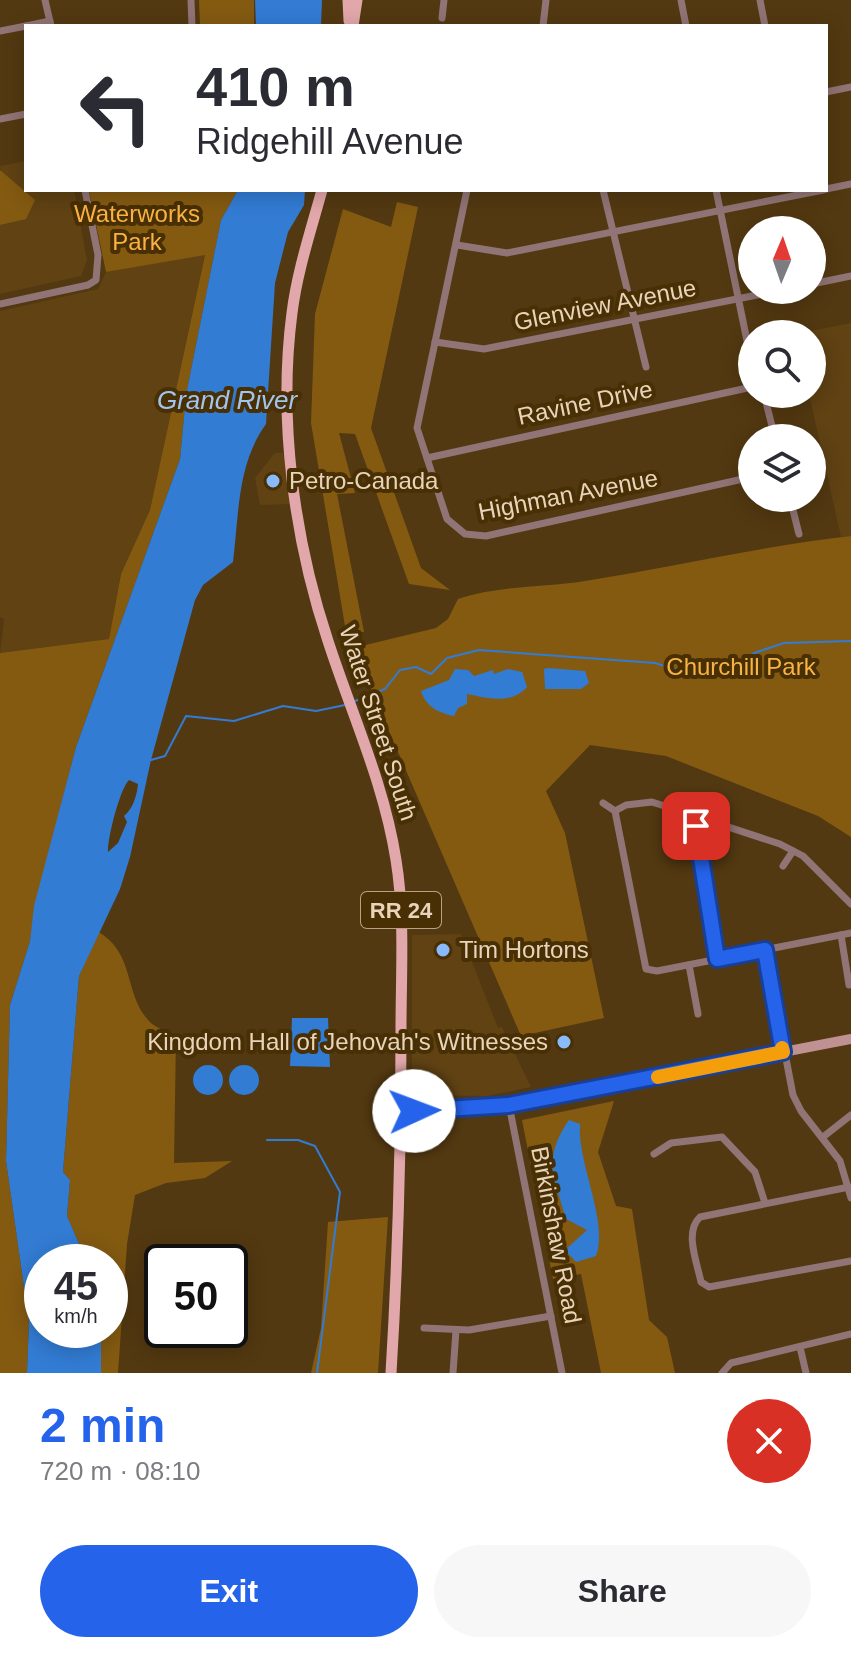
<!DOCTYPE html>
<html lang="en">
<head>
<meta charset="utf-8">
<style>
	:root { --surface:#fff; --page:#f7f7f7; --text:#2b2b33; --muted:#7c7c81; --accent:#2563eb }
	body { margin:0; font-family:Helvetica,sans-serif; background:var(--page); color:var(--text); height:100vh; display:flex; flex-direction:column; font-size:30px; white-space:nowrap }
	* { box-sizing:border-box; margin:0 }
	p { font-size:26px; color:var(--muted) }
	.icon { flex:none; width:44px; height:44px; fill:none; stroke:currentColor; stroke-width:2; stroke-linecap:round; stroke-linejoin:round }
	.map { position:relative; height:1373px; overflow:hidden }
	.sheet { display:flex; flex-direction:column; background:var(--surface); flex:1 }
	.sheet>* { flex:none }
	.hud { position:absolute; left:24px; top:24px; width:804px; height:168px; border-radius:0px; box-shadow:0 4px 20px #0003; background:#fff; color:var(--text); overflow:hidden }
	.needle { width:52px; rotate:2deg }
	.tools { position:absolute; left:738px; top:216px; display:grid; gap:16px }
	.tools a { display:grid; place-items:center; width:88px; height:88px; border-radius:50%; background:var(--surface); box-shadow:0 4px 20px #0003; font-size:40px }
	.speed { position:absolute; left:24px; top:1244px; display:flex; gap:16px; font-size:40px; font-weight:700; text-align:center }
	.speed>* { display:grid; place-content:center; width:104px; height:104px; border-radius:50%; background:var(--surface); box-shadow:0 4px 20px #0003; line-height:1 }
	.speed small { font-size:20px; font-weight:400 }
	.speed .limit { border:4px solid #111; border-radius:12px; background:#fff; color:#111 }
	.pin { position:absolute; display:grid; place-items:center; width:68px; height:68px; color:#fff; margin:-34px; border-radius:16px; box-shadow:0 4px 12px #0006 }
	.me { position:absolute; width:88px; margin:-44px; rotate:88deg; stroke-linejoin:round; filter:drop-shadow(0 0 6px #0008) }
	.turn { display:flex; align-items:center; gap:28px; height:168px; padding:0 40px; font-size:36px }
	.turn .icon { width:104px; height:104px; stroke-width:2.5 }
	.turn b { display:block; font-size:56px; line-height:68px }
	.round { display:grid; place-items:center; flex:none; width:84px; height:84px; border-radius:42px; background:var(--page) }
	.head { display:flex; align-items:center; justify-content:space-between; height:136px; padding:0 40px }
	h1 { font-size:48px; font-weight:700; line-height:60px; color:var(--accent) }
	.button { display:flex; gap:16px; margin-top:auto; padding:16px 40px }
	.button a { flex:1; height:92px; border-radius:48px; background:var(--accent); color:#fff; font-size:32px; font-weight:700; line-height:92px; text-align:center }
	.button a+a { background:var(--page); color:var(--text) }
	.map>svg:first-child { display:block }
	.built { fill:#604213 }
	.green { fill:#845a11 }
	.water { fill:#327cd4; fill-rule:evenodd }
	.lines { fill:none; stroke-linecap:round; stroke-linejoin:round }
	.stream { stroke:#327cd4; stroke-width:2 }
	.street { stroke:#917475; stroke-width:7 }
	.secondary { stroke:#bf9193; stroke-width:10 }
	.primary { stroke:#e2a7aa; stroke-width:11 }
	.route-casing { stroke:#184099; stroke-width:20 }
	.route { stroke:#2563eb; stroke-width:14 }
	.slow { stroke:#f59e0b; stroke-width:14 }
	.poi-dot { fill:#88bafc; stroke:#482f04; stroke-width:3 }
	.labels { text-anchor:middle; stroke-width:8; stroke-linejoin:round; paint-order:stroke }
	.shield { fill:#482f04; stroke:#b8a283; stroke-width:2 }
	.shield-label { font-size:22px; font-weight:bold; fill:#e8d4ba }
	.park-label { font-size:24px; fill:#f9b344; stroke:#482f04 }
	.street-label { font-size:24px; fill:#e8d4ba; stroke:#482f04 }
	.poi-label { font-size:24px; fill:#e8d4ba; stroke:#482f04; text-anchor:start }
	.water-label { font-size:26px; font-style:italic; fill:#a2c4f1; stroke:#482f04 }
</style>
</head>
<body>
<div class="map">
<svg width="851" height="1373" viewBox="0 0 851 1373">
	<rect width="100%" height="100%" fill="#533911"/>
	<!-- built -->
	<g class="built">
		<path d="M26,161V190H74L87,260L81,276L0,294V225L10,222L0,166Z"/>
		<path d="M205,254L150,510L121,574L109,639L0,653L4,619L0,617V311L98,289L106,272Z"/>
		<path d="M851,323V536L841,537L809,394H812V334H796Z"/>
		<path d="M275,453H283L291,504L260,505L255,478Z"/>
		<path d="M461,934L498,1028L502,1027L531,1087L487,1096L412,1095V935Z"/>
	</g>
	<!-- green -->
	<g class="green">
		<path d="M199,0H254V26H200Z"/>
		<path d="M0,170L35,200L26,219L0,225Z"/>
		<path d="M89,190H238L221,220L186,395L180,459L76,747L35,906L30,941L10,1005L6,1161L29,1322L27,1373H0V653L109,639L121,574L150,510L205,255L106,272Z"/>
		<path d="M397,202L418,207L371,428L421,568L450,590L409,584L355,434L339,433L355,493L337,494L364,632H346L311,423L315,314L343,209L391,227Z"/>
		<path d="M851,536V837L818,816L666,756L590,745L546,791L565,833L604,1018L521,1036L353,648L436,628L448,619L458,599C498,585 543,588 585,581C673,567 762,546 851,536Z"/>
		<path d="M97,931C136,953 123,993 149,1021C155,1028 167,1031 176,1035L174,1163L232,1161L205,1178L166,1183L135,1195L127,1244L118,1373H101V1330H110V1262H87L67,1216L70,1180L63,1172L79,976Z"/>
		<path d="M614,1101L598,1152L616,1206L632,1209L649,1320L667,1337L675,1373H601L581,1274L553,1279L522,1120Z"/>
		<path d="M388,1217L378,1373H311L321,1328L328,1222Z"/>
	</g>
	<!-- water -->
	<g class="water">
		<path d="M255,0H322L321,26H256Z"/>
		<path d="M238,190H305L304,205L288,232L275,283L266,424C237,464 239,514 233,562L203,585L195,600L151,760L130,857L120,889L79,976L63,1172L70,1180L67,1216L87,1262H42V1330H101V1373H27L29,1322L6,1161L10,1005L30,941L34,906L76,747L180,459L186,395L221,220ZM129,780L138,784C137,795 133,809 124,816L127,822L118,843L108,852C107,840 120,788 129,780Z"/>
		<path d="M548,668L585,671L589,683L581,689H545L544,669Z"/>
		<path d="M455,669L468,670L474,676L493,670L494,674L508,669L522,672L527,687C511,705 487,698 467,694V704L458,708L454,716C439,713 426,707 421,691L449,680Z"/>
		<path d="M292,1018H328L330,1067L290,1066Z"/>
		<circle cx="244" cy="1080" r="15"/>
		<circle cx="208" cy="1080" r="15"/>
		<path d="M569,1120L580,1124C577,1164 609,1221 596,1256L576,1262L565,1250L587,1230L566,1219C554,1177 542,1159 569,1120Z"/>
	</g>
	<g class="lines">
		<!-- stream -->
		<g class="stream">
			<path d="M355,701L385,689L400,670L416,667L431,674L447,658L479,650L655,663L693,675L713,674L757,652L784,643L851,641"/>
			<path d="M151,760L165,756L186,716L234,721L283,706L316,711L345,705"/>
			<path d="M267,1140H298L315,1146L340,1192L317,1373"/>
		</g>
		<!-- street -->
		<g class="street">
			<path d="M45,0L51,26"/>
			<path d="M191,0L192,26"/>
			<path d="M681,0L686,26"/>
			<path d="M760,0L765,26"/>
			<path d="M442,18L444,0"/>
			<path d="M26,26L50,21"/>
			<path d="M543,26L546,0"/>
			<path d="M0,31L26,26"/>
			<path d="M826,92L851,87"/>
			<path d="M0,119L26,114"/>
			<path d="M826,189L851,184"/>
			<path d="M467,190L417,428L447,519L465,534L486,536L752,477"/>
			<path d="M603,190L646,367"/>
			<path d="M716,190L752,365"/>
			<path d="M457,245L507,253L823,190"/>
			<path d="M812,284L851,276"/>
			<path d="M0,304L88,285L96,280L98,255L85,190"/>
			<path d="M435,342L484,349L782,290"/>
			<path d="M764,394L775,438"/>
			<path d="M427,458L752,387"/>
			<path d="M790,498L799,534"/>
			<path d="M603,803L615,811L646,969L657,971L851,933"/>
			<path d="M615,811L626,805L652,802L780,844L803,856L851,904"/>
			<path d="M699,818L695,833L717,959"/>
			<path d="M783,866L793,851"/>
			<path d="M841,935L849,985"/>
			<path d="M765,950L793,1095L801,1111L840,1161L851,1198"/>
			<path d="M689,965L698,1014"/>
			<path d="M509,1105L562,1373"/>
			<path d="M823,1137L851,1115"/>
			<path d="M654,1154L671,1143L722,1137L755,1172L765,1203"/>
			<path d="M849,1187L700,1217C684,1232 697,1262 701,1282L709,1287L851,1261"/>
			<path d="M424,1328L469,1330L551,1316"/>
			<path d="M800,1347L806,1373"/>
			<path d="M453,1373L456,1330"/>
			<path d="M722,1373L731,1363L851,1334"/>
		</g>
		<!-- secondary -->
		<path class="secondary" d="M400,1111L509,1105L851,1039"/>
		<!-- primary -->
		<g class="primary">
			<path d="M348,0L349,21"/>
			<path d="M353,26L357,0"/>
			<path d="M322,190C311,230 297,272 292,313C278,420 294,539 328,641C352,715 384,783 396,860C405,915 401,973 401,1029C401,1144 398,1258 391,1373"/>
		</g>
	</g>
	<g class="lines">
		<defs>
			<path id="route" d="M414,1111L509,1105L783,1052L765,950L717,959L696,826"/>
		</defs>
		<!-- route casing -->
		<use href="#route" class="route-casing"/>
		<!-- route -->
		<use href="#route" class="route"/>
		<!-- slow -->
		<path class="slow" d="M658,1077L783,1052L782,1048"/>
	</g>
	<!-- markers -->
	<g class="poi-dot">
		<circle cx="273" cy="481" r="8"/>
		<circle cx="443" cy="950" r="8"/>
		<circle cx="564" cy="1042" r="8"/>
	</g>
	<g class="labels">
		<!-- shield labels -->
		<rect class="shield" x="361" y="892" width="80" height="36" rx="6"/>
		<g class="shield-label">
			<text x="401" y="918">RR 24</text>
		</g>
		<!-- park labels -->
		<g class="park-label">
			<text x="137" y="222">Waterworks<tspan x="137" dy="28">Park</tspan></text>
			<text x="741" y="675">Churchill Park</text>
		</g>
		<!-- street labels -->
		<g class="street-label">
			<text transform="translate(605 305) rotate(-11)" y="8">Glenview Avenue</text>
			<text transform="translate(585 403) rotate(-12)" y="8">Ravine Drive</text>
			<text transform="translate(568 495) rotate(-11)" y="8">Highman Avenue</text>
			<text transform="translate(378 723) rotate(72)" y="8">Water Street South</text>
			<text transform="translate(556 1235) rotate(79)" y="8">Birkinshaw Road</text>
		</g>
		<!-- poi labels -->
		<g class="poi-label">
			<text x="289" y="489">Petro-Canada</text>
			<text x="459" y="958">Tim Hortons</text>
			<text x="548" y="1050" text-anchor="end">Kingdom Hall of Jehovah's Witnesses</text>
		</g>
		<!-- water labels -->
		<g class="water-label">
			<text x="227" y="409">Grand River</text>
		</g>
	</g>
</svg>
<div class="tools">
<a><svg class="needle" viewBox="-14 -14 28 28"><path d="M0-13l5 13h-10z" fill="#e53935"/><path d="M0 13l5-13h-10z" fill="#7c7c81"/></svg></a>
<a><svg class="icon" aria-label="search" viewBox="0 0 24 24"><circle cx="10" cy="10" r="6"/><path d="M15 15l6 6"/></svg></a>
<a><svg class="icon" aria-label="layers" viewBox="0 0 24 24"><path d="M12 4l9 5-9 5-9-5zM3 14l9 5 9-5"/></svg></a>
</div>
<div class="speed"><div>45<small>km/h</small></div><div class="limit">50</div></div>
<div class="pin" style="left:696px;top:826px;background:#d93025"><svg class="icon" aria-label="arrive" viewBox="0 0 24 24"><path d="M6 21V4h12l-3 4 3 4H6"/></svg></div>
<svg class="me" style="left:414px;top:1111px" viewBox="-20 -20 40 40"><circle r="19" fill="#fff"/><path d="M0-13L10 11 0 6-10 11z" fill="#2563eb"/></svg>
<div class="hud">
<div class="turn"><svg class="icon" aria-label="left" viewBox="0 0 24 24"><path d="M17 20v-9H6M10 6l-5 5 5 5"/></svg><div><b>410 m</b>Ridgehill Avenue</div></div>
</div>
</div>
<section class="sheet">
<div class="head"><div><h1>2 min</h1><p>720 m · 08:10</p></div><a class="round" style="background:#d93025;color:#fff"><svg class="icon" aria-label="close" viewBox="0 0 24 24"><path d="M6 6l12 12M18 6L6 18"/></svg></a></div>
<div class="button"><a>Exit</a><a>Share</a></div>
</section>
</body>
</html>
